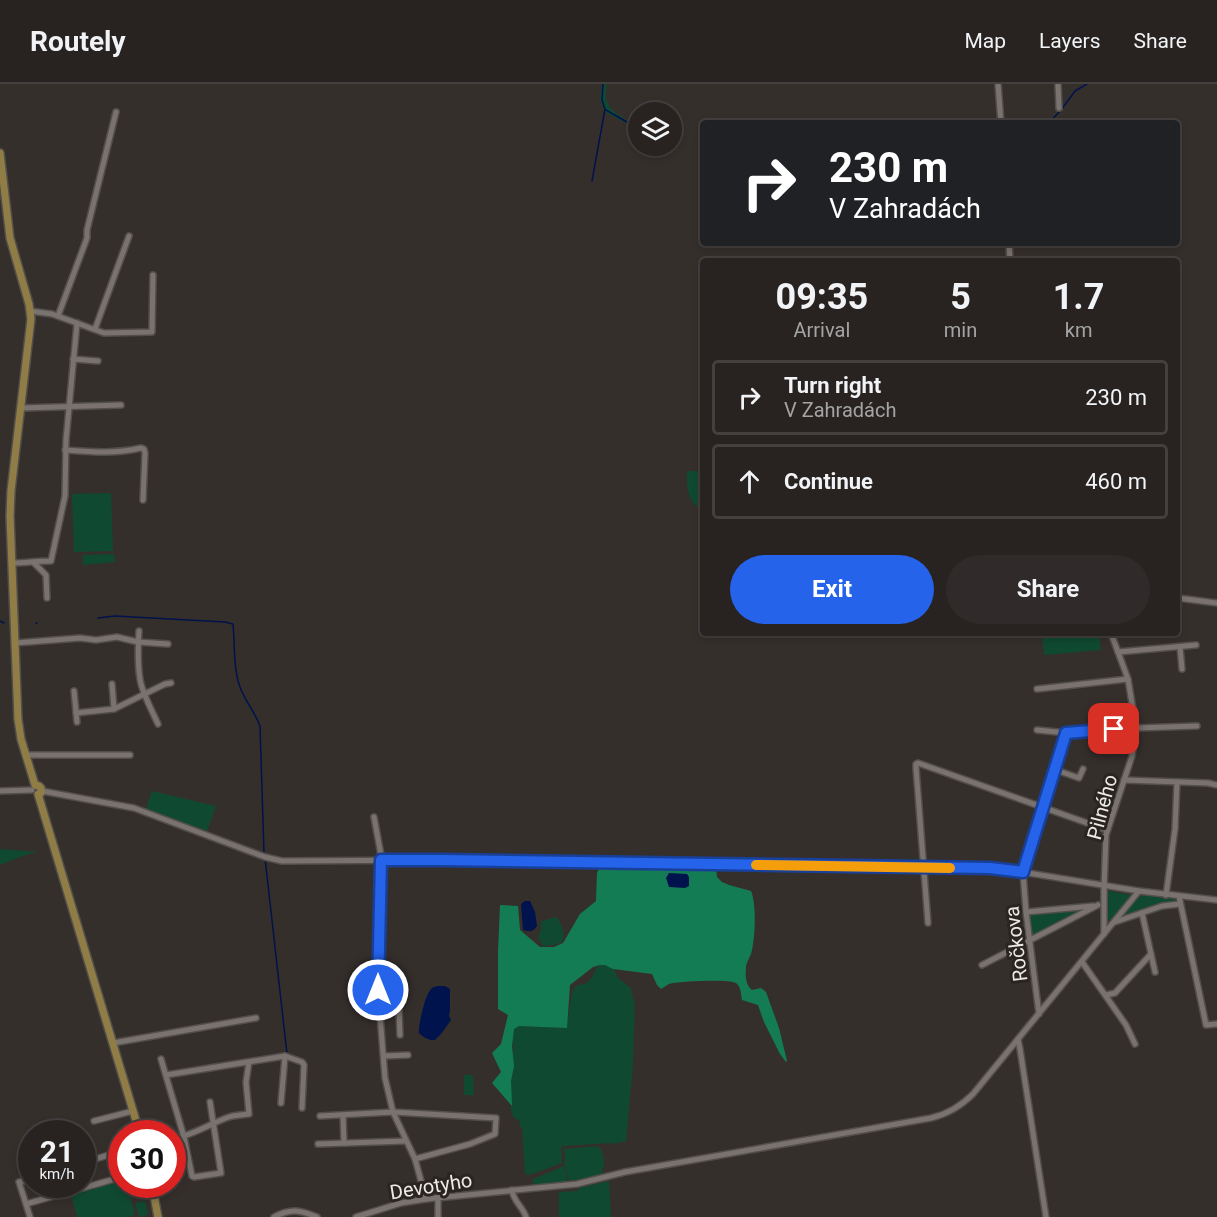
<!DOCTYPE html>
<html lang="en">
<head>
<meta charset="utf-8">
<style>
	:root { --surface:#282321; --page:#302b2a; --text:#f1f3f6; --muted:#a5a4a5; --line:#44403f; --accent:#2563eb }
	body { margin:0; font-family:Roboto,sans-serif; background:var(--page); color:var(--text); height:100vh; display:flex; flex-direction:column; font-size:22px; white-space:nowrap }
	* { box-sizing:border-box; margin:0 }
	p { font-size:20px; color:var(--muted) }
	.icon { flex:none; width:33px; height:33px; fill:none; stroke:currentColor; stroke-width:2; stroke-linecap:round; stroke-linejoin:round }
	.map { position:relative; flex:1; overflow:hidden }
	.drawer { position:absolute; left:700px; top:174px; width:480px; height:378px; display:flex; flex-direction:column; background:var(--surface); border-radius:6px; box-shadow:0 3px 9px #0003,0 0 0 2px var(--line) }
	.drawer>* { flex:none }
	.hud { position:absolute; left:700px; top:36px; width:480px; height:126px; border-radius:6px; box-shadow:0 3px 9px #0003,0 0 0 2px var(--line); background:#202124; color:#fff; overflow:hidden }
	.fabs { position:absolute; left:628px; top:18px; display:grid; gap:12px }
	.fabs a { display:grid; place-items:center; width:54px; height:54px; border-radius:50%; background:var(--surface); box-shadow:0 3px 9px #0003,0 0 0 2px var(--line); font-size:30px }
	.speed { position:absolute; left:18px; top:1036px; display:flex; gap:12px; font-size:30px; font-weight:700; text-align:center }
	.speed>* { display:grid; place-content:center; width:78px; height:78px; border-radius:50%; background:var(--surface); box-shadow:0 3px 9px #0003,0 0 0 2px var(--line); line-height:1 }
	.speed small { font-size:15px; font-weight:400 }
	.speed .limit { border:9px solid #d22; background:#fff; color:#111 }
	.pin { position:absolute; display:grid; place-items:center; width:51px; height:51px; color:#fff; margin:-26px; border-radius:12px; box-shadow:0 3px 9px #0006 }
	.me { position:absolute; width:66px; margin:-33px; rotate:0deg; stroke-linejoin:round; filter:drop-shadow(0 0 4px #0008) }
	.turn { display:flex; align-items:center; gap:21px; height:126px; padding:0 30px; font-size:27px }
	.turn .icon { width:78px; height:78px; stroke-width:2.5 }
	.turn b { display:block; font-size:42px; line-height:51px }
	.eta { display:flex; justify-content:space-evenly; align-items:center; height:102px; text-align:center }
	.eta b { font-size:36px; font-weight:700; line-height:42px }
	.primary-button { display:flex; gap:12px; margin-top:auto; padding:12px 30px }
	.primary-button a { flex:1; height:69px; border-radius:36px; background:var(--accent); color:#fff; font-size:24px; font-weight:700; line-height:69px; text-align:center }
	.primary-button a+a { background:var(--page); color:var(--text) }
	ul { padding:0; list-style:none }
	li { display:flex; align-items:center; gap:18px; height:75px; margin:0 12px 9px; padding:0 18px; border:3px solid var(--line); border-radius:6px }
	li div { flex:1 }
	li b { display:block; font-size:22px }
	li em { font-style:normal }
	header { display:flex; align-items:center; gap:36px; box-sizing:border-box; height:84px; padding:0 30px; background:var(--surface); border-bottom:2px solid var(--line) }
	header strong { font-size:28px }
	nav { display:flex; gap:33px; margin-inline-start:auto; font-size:21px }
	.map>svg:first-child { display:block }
	.green { fill:#104932 }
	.forest { fill:#147c55 }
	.water { fill:#00134c }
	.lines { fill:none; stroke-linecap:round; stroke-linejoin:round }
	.stream { stroke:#00134c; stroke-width:1.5 }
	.minor-casing { stroke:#524e4b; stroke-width:8 }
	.major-casing { stroke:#524e4b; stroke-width:10 }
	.minor { stroke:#79726e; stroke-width:5 }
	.major { stroke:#907d46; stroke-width:7 }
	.route-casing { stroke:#184099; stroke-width:15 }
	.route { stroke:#2563eb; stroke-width:10 }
	.slow { stroke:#f59e0b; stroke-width:10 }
	.labels { text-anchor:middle; stroke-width:6; stroke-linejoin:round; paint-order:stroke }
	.street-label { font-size:20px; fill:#ece9e7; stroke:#2b2522 }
</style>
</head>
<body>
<header>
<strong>Routely</strong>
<nav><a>Map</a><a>Layers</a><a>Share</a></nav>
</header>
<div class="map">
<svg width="1217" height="1133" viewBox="0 0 1217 1133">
	<rect width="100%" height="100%" fill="#352f2c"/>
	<!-- green -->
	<g class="green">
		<path d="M602,0H607C604,18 607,23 622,33C627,37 633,41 639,43V46L605,28L600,15Z"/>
		<path d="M688,387H703V426C687,419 687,404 687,388Z"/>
		<path d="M111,409L113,467L74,468L72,410Z"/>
		<path d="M114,470L115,478L83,481V471Z"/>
		<path d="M1042,549H1099L1101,566L1044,571Z"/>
		<path d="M152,707L216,722L207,747L146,726Z"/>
		<path d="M0,765L38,768L25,771L0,781Z"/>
		<path d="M1108,807L1131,811L1110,838L1107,834Z"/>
		<path d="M1143,811L1176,815L1177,819L1122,834L1137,815Z"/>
		<path d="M1088,823L1080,829L1078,828L1071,832L1070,834L1034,852L1032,851L1028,830Z"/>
		<path d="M557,833C562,842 566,848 562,858L554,861L543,862L538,853L541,846V837Z"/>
		<path d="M600,881H605L613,884L618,894L631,904L632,912L635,919L633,980L626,1058H619L616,1060L610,1059L563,1062L561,1063L562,1079L532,1090L527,1091L525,1089L522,1045L519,1039L520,1037L519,1035L517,1036L513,1032L511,1028V997L513,987V947L514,944L519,942L566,944L572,910L575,902C579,901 586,900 589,897C595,892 592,887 600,881Z"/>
		<path d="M464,991H472L473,992L474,1011H464Z"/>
		<path d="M597,1062C604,1066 604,1076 604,1083H602L603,1090L602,1091L569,1097L566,1087L567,1099L534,1102L533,1095L564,1082L565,1087L566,1086L564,1079L565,1078V1067L563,1066L565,1064L566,1065Z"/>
		<path d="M121,1097L122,1101H127L135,1131L128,1133H77L71,1111Z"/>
		<path d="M609,1097L611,1133H559V1108L578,1107L579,1104Z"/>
		<path d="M145,1117L148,1131L139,1133L135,1119Z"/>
	</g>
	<!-- forest -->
	<path class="forest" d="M601,781L716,783L717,793L722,798L729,801L751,807C757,821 755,856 751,870C749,875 746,879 746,884C745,892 746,902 752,906L761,904L766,908L779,944L787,977L786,978L780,970L764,938L758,921L742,916C741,911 741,902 736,899C730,895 678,897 669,900C667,901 664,903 661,905L657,901L652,890L613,885L605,881H600L593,883L570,901L567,944L519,942L514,945L512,962L514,982L511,997L512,1022L492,999L501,988L492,969L501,960L508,931L498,925V867L500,821L518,822L520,846L540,863H554L563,859L580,830L596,817L597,789Z"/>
	<!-- water -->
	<g class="water">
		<path d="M669,789L687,790L689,793V802L685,804L669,803L666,794Z"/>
		<path d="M525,817H530L535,828L537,842C533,848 530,848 523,846L521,821L522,819Z"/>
		<path d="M437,902H445L450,905V927L449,932L451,936L441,950L435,956C429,957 423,953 419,949C418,942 425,913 429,908C432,903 432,904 437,902Z"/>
	</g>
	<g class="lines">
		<!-- stream -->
		<g class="stream">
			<path d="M606,26L639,45"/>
			<path d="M1049,39L1061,26L1075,7L1087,0"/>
			<path d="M592,97L605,25L602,16L603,0"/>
			<path d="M98,534L115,532L225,538L233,540C235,560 233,584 240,603C245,617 255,628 260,642L264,769"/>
			<path d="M0,537L4,539"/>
			<path d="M36,539H37"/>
			<path d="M265,774L287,970"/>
		</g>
		<defs>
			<g id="minor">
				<path d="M998,0L1001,39"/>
				<path d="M1058,0L1059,24"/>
				<path d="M1009,159L1010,177"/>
				<path d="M30,227L52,230L104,249L152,248L153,191"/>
				<path d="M58,232L87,154V146L116,28"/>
				<path d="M95,245L129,152"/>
				<path d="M73,275L98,277"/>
				<path d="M22,324L121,321"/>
				<path d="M65,366C92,368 114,370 141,364L144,365L145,369L143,416"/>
				<path d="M12,479C25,479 37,477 51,477L65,412L66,356L77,239"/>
				<path d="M34,479L46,491L47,514"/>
				<path d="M1178,514L1217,519"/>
				<path d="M139,547C138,564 137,583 141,600C145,614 152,627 158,640"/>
				<path d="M15,559L80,554L96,556L117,553L138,558L168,560"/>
				<path d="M1180,563L1182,585"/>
				<path d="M1118,568L1196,561"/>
				<path d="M112,600L114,625"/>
				<path d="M1037,605L1128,595"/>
				<path d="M74,607L77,638"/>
				<path d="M76,629L114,625L165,600L171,599"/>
				<path d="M1037,646L1067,649L1136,644L1197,642"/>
				<path d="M26,671H130"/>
				<path d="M1056,686L1079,694L1083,685"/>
				<path d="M1124,696L1208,699L1217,701"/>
				<path d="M0,707L32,706"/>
				<path d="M42,707L134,724L265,773L282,777L441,776L998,784L1139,807L1217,816"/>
				<path d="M374,733L381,771V798L378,906L385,994L393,1028L415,1075L426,1115"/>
				<path d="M1166,811L1175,745L1177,698"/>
				<path d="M1179,812L1206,941L1217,940"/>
				<path d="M1026,828L1093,822"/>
				<path d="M1142,829L1155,888"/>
				<path d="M1115,838L1162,822L1180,820"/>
				<path d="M928,839L916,684V680L918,679L1107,746"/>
				<path d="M1104,850V805L1106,751L1132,672L1136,644L1128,595L1111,549"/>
				<path d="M1082,878L1126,941L1135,960"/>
				<path d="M982,881L1098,821"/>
				<path d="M1106,911L1115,909L1151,870"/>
				<path d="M399,926L400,951"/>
				<path d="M380,927L399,926L398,909"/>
				<path d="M1039,930L1026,828L1023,788L1067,649"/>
				<path d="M1018,955L1020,965L1046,1133"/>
				<path d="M113,959L256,934"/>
				<path d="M384,972L408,971"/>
				<path d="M161,975L184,1053L192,1092L194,1093L221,1089L210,1018"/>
				<path d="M166,991L285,972L302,978L304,981L302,1024"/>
				<path d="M281,1019L285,972"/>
				<path d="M343,1031L344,1059"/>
				<path d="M320,1032L393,1028L496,1034L495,1050L470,1060L415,1075"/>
				<path d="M94,1037L133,1027"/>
				<path d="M172,1055C194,1051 209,1040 229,1033C235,1031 242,1031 249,1030L246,998L249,978"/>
				<path d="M318,1060L406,1057"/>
				<path d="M82,1079L122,1067"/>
				<path d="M512,1106C513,1117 523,1123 526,1133"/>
				<path d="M438,1113V1133"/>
				<path d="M26,1120L19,1098L32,1095"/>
				<path d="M30,1133L26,1120L122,1093"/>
				<path d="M274,1133C291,1124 300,1126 317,1133"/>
				<path d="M356,1133L401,1119L426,1115L577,1100L625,1088L931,1034C948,1030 961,1022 973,1010L1139,807"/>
			</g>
			<g id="major">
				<path d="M0,69L10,154L29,220L31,235L11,407L10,432L18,635L21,655L35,701L39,702L41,704V709L38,710L140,1050"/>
				<path d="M152,1101L158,1133"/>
			</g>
		</defs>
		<!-- minor casing -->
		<use href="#minor" class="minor-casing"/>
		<!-- major casing -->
		<use href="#major" class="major-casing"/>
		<!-- minor -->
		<use href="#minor" class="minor"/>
		<!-- major -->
		<use href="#major" class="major"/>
	</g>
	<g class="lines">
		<defs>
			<path id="route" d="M378,906L381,776H441L990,784L1023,788L1066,649L1114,645"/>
		</defs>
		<!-- route casing -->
		<use href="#route" class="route-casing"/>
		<!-- route -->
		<use href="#route" class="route"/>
		<!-- slow -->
		<path class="slow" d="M756,781L950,784"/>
	</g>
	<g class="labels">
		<!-- street labels -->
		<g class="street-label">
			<text transform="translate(1102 723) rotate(-75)" y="7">Pilného</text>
			<text transform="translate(1016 860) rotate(-97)" y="7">Ročkova</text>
			<text transform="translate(431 1102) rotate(-9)" y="7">Devotyho</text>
		</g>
	</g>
</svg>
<div class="fabs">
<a><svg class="icon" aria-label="layers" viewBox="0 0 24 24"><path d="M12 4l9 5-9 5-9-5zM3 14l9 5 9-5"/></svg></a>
</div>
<div class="speed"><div>21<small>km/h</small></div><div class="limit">30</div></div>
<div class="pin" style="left:1114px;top:645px;background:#d93025"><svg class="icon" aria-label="arrive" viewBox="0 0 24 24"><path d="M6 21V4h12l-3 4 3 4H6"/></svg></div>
<svg class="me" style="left:378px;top:906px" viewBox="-20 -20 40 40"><circle r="17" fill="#2563eb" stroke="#fff" stroke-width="3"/><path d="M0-11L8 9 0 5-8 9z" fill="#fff"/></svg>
<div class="hud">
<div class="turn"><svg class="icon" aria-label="right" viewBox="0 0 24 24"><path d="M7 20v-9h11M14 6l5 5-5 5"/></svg><div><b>230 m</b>V Zahradách</div></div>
</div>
<section class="drawer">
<div class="eta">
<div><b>09:35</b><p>Arrival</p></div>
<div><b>5</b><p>min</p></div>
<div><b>1.7</b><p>km</p></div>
</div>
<ul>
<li><svg class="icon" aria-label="right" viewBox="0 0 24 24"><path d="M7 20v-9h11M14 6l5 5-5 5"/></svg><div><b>Turn right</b><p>V Zahradách</p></div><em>230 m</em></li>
<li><svg class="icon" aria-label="ahead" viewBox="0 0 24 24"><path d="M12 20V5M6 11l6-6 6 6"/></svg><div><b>Continue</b></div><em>460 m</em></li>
</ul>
<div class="primary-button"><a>Exit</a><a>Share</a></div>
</section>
</div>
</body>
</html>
